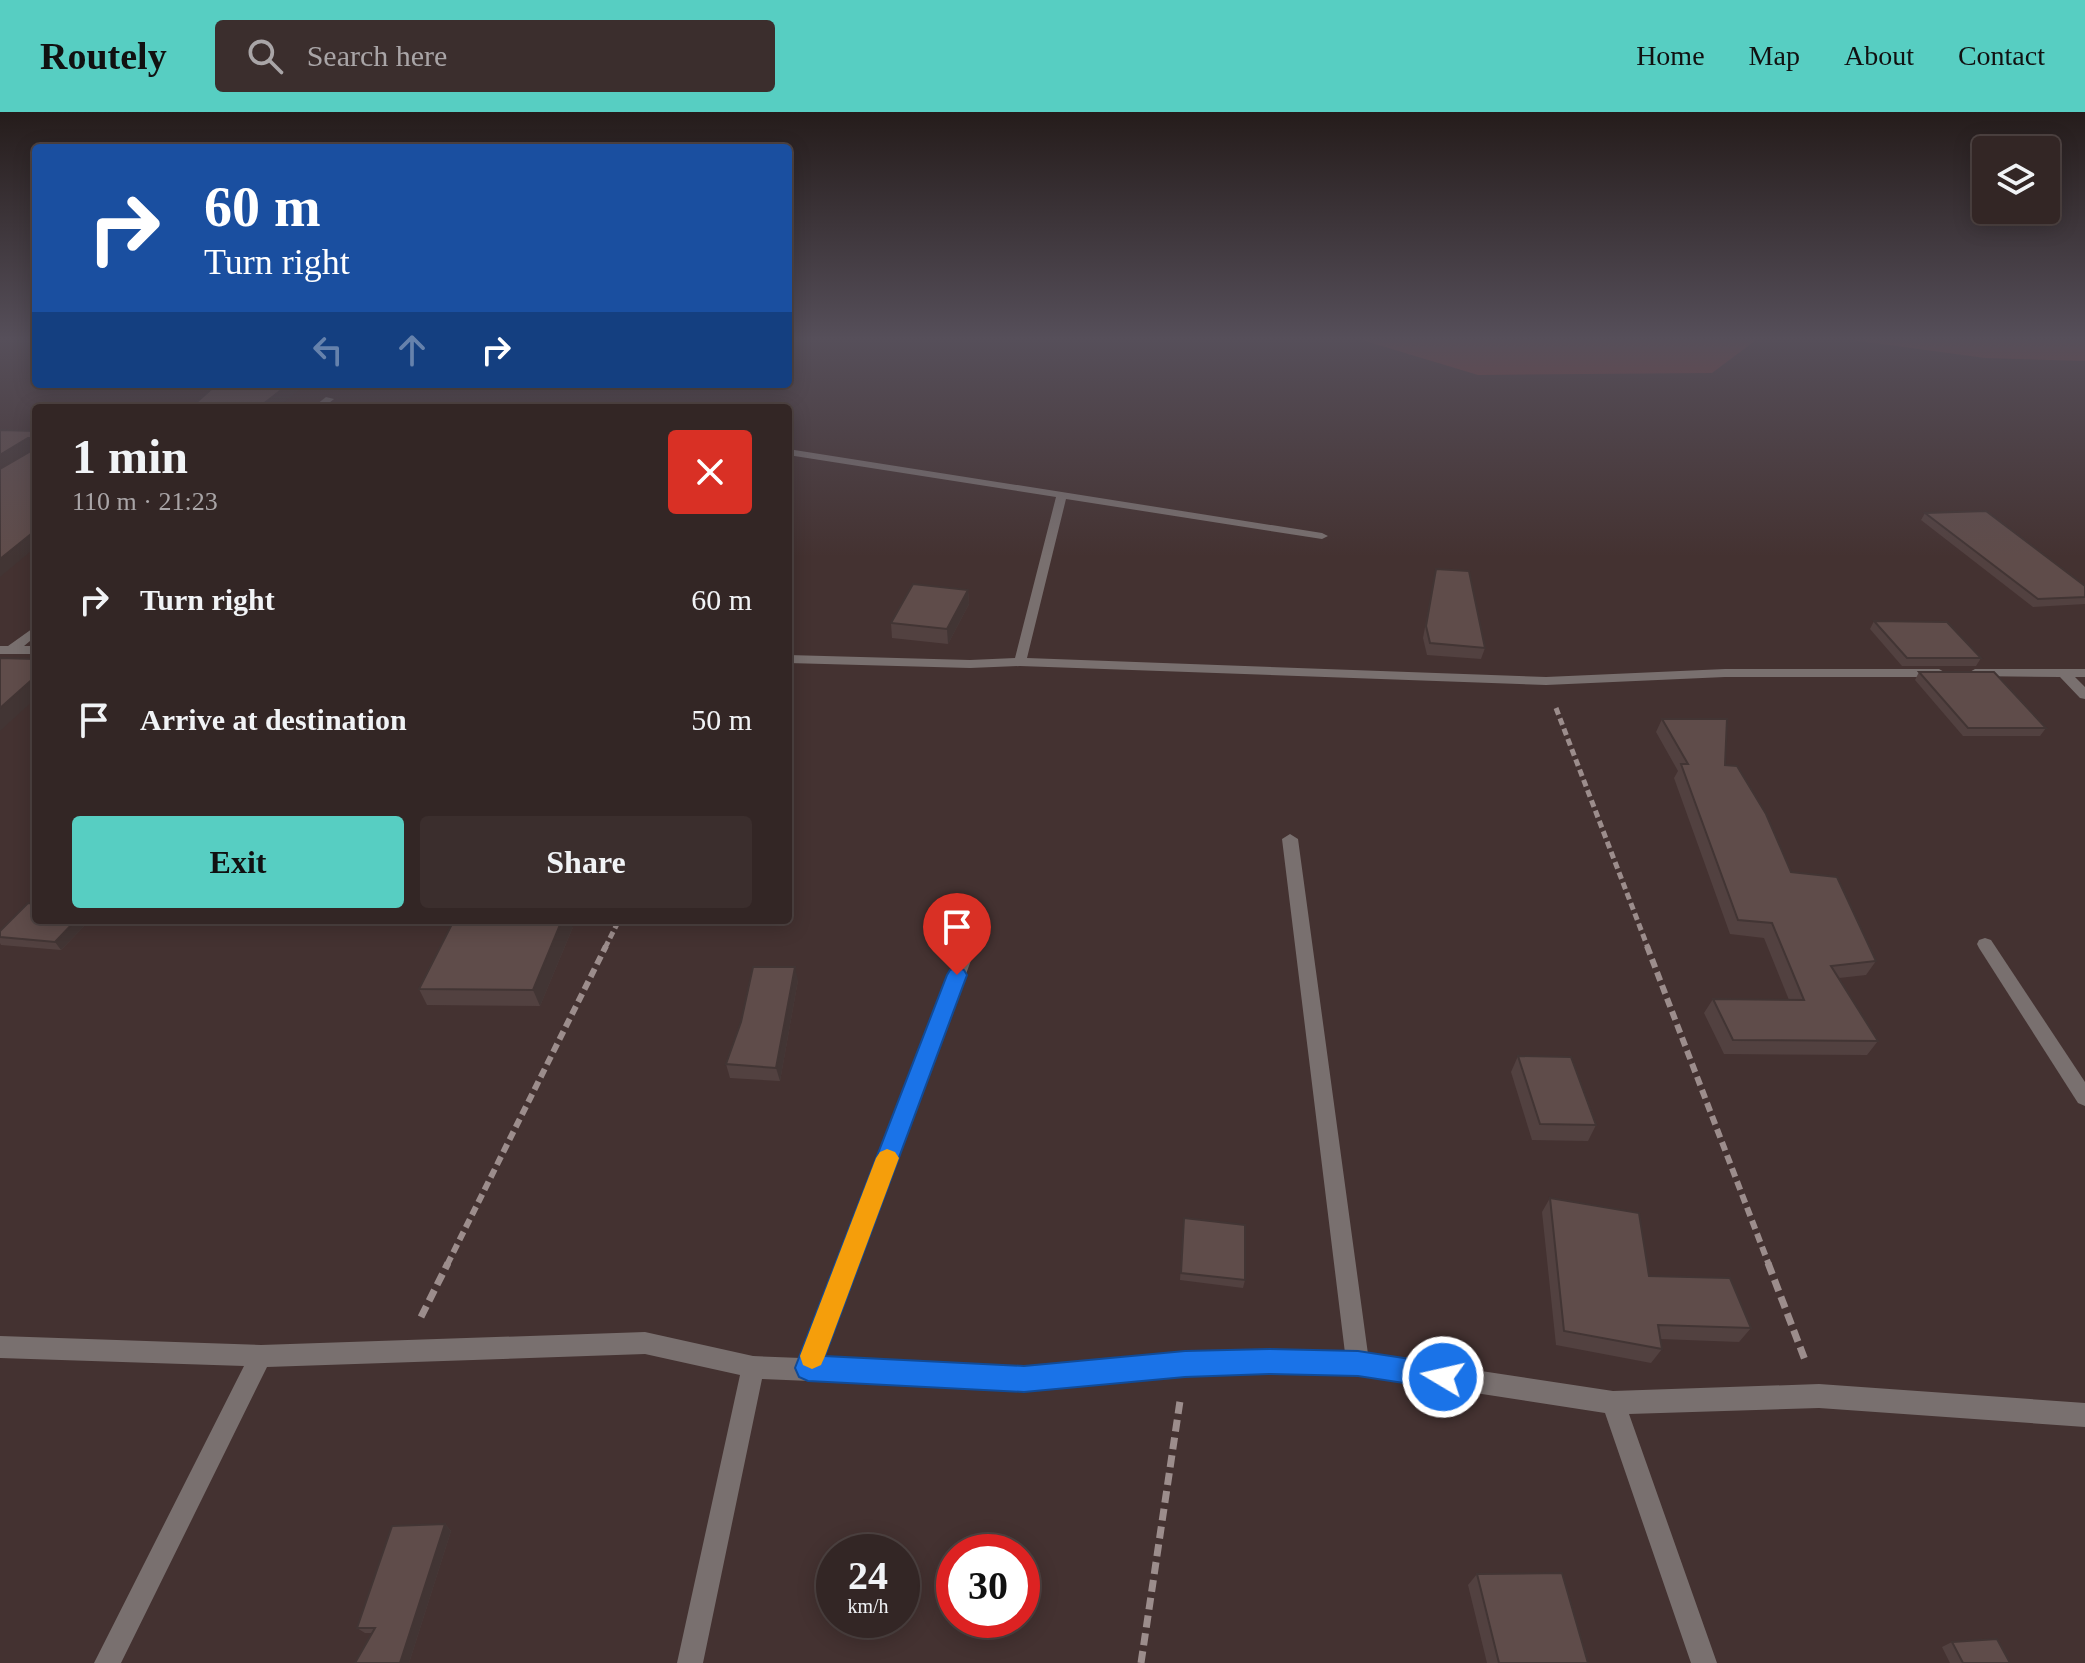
<!DOCTYPE html>
<html lang="en">
<head>
<meta charset="utf-8">
<style>
	:root { --surface:#332625; --page:#3b2e2d; --text:#f1f3f6; --muted:#a9a5a7; --line:#4e4342; --accent:#57cec2 }
	body { margin:0; font-family:"Times New Roman",serif; background:var(--page); color:var(--text); height:100vh; display:flex; flex-direction:column; font-size:30px; white-space:nowrap }
	* { box-sizing:border-box; margin:0 }
	p { font-size:26px; color:var(--muted) }
	.icon { flex:none; width:44px; height:44px; fill:none; stroke:currentColor; stroke-width:2; stroke-linecap:round; stroke-linejoin:round }
	.map { position:relative; flex:1; overflow:hidden }
	.side { position:absolute; left:32px; top:292px; width:760px; height:520px; display:flex; flex-direction:column; background:var(--surface); border-radius:8px; box-shadow:0 4px 20px #0003,0 0 0 2px var(--line) }
	.side>* { flex:none }
	.top-card { position:absolute; left:32px; top:32px; width:760px; height:244px; border-radius:8px; box-shadow:0 4px 20px #0003,0 0 0 2px var(--line); background:#1a4fa0; color:#fff; overflow:hidden }
	.buttons { position:absolute; left:1972px; top:24px; display:grid; gap:16px }
	.buttons a { display:grid; place-items:center; width:88px; height:88px; border-radius:8px; background:var(--surface); box-shadow:0 4px 20px #0003,0 0 0 2px var(--line); font-size:40px }
	.speed { position:absolute; left:816px; top:1422px; display:flex; gap:16px; font-size:40px; font-weight:700; text-align:center }
	.speed>* { display:grid; place-content:center; width:104px; height:104px; border-radius:50%; background:var(--surface); box-shadow:0 4px 20px #0003,0 0 0 2px var(--line); line-height:1 }
	.speed small { font-size:20px; font-weight:400 }
	.speed .limit { border:12px solid #d22; background:#fff; color:#111 }
	.pin { position:absolute; display:grid; place-items:center; width:68px; height:68px; color:#fff; margin:-82px -34px; border-radius:50% 50% 50% 0; rotate:-45deg; box-shadow:0 0 8px #0007 }
	.pin .icon { rotate:45deg }
	.me { position:absolute; width:88px; margin:-44px; rotate:279deg; stroke-linejoin:round; filter:drop-shadow(0 0 6px #0008) }
	.turn { display:flex; align-items:center; gap:28px; height:168px; padding:0 40px; font-size:36px }
	.turn .icon { width:104px; height:104px; stroke-width:2.5 }
	.turn b { display:block; font-size:56px; line-height:68px }
	.lanes { display:flex; align-items:center; height:76px; padding:0 40px; background:#0003; justify-content:center; gap:40px; direction:ltr }
	.lanes .off { opacity:.35 }
	.round { display:grid; place-items:center; flex:none; width:84px; height:84px; border-radius:8px; background:var(--page) }
	.headline { display:flex; align-items:center; justify-content:space-between; height:136px; padding:0 40px }
	h1 { font-size:48px; font-weight:700; line-height:60px }
	.primary-button { display:flex; gap:16px; margin-top:auto; padding:16px 40px }
	.primary-button a { flex:1; height:92px; border-radius:8px; background:var(--accent); color:#111; font-size:32px; font-weight:700; line-height:92px; text-align:center }
	.primary-button a+a { background:var(--page); color:var(--text) }
	ul { padding:0; list-style:none }
	li { display:flex; align-items:center; gap:24px; height:120px; padding:0 40px }
	li div { flex:1 }
	li b { display:block; font-size:30px }
	li em { font-style:normal }
	header { display:flex; align-items:center; gap:48px; box-sizing:border-box; height:112px; padding:0 40px; background:var(--accent); color:#111 }
	header strong { font-size:38px }
	nav { display:flex; gap:44px; margin-inline-start:auto; font-size:28px }
	.search { width:560px; height:72px; background:var(--page); display:flex; align-items:center; gap:20px; box-sizing:border-box; padding:0 28px; border-radius:8px; color:var(--muted); font-size:30px }
	.map>svg:first-child { display:block }
	.green { fill:#823935 }
	.lines { fill:none; stroke-linecap:round; stroke-linejoin:round }
	.path-far2 { stroke:#9c8d8c; stroke-width:5; stroke-dasharray:7 4; stroke-linecap:butt }
	.path-far1 { stroke:#9c8d8c; stroke-width:6; stroke-dasharray:9 5; stroke-linecap:butt }
	.path { stroke:#9c8d8c; stroke-width:7; stroke-dasharray:12 6; stroke-linecap:butt }
	.street { fill:#79706f; fill-rule:evenodd }
	.wall { fill:#524140 }
	.shaded-wall { fill:#423534 }
	.building { fill:#5f4c4a; stroke:#423534; stroke-width:2 }
	.route { fill:#1a73e8; stroke:#114b97; stroke-width:2 }
	.slow { fill:#f59e0b }
</style>
</head>
<body>
<header>
<strong>Routely</strong>
<div class="search"><svg class="icon" aria-label="search" viewBox="0 0 24 24"><circle cx="10" cy="10" r="6"/><path d="M15 15l6 6"/></svg>Search here</div>
<nav><a>Home</a><a>Map</a><a>About</a><a>Contact</a></nav>
</header>
<div class="map">
<svg width="2085" height="1551" viewBox="0 0 2085 1551">
	<rect width="100%" height="100%" fill="#443231"/>
	<!-- green -->
	<g class="green">
		<path d="M1362,228H1756L1712,261L1478,263Z"/>
		<path d="M1852,228H2085V249L1985,246Z"/>
	</g>
	<g class="lines">
		<!-- path-far2 -->
		<g class="path-far2">
			<path d="M1556,596L1648,836"/>
			<path d="M605,836L619,808"/>
		</g>
		<!-- path-far1 -->
		<g class="path-far1">
			<path d="M1647,834L1769,1153"/>
			<path d="M447,1153L606,834"/>
		</g>
		<!-- path -->
		<g class="path">
			<path d="M1768,1151L1805,1248"/>
			<path d="M421,1205L448,1151"/>
			<path d="M1141,1551L1180,1289"/>
		</g>
		<!-- street -->
		<g class="street">
			<path d="M326,285L334,287L323,296H312Z"/>
			<path d="M106,291L111,294L109,296H98Z"/>
			<path d="M788,337L1322,421L1328,424L1322,427L1066,387L1027,546L1546,565L1725,557H1939L1946,561L1939,565H1725L1546,573L1020,554L970,556L788,551V543L970,548L1015,546L1056,385L788,343Z"/>
			<path d="M36,514V524L24,534H36V542H0V534H8Z"/>
			<path d="M1975,557H2085V565H2075L2085,575V587L2080,586L2060,565L1970,564L1968,561Z"/>
			<path d="M1290,722L1298,727L1368,1242L1613,1279L1819,1272L2085,1291V1315L1819,1296L1629,1302L1717,1551H1691L1605,1301L1358,1263H1185L1024,1278L762,1267L703,1551H677L740,1263L645,1242L267,1255L121,1551H94L244,1254L0,1246V1224L261,1233L645,1220L753,1244L801,1246L960,835L962,831H974L976,835L823,1247L1024,1256L1185,1241H1345L1282,727Z"/>
			<path d="M1985,826L1991,828L2085,970V994L2078,991L1979,836L1977,832L1979,828Z"/>
		</g>
	</g>
	<!-- wall -->
	<g class="wall">
		<path d="M1925,401L2085,474V492L2033,495L1921,408Z"/>
		<path d="M1436,457L1485,536L1481,547L1427,543L1423,526Z"/>
		<path d="M968,478L969,492L948,532L892,526L891,511Z"/>
		<path d="M1874,509L1981,546L1976,554H1902L1870,517Z"/>
		<path d="M1919,560L2046,616L2040,624H1963L1915,568Z"/>
		<path d="M1662,607L1725,653L1791,760L1876,849L1866,863L1839,866L1878,929L1867,943L1724,942L1704,901L1713,887L1789,888L1764,826L1730,822L1674,666L1678,659L1656,620Z"/>
		<path d="M90,808L61,838L1,833L0,831V819Z"/>
		<path d="M573,815L540,894L427,893L419,877Z"/>
		<path d="M798,868L780,969L730,966L726,952L741,910Z"/>
		<path d="M1518,944L1596,1013L1588,1029L1532,1028L1511,960Z"/>
		<path d="M1550,1086L1649,1164L1751,1216L1739,1230L1660,1227L1662,1237L1651,1251L1556,1233L1542,1100Z"/>
		<path d="M1184,1106L1245,1168L1243,1176L1180,1168Z"/>
		<path d="M445,1412L451,1419L409,1551H355L372,1521H365L357,1516Z"/>
		<path d="M1477,1462L1588,1551H1487L1468,1473Z"/>
		<path d="M1952,1530L2010,1551H1950L1942,1535Z"/>
	</g>
	<!-- shaded-wall -->
	<g class="shaded-wall">
		<path d="M289,272L306,273L276,296H258Z"/>
		<path d="M28,326L34,336L0,358V343Z"/>
		<path d="M36,418V435L0,465V447Z"/>
		<path d="M968,478L969,492L948,532L947,517Z"/>
		<path d="M36,564V586L0,619V596Z"/>
		<path d="M76,808H90L61,838L55,830Z"/>
		<path d="M562,808H570L573,815L540,894L533,878Z"/>
		<path d="M795,855L798,868L780,969L776,956Z"/>
		<path d="M445,1412L451,1419L409,1551H400Z"/>
	</g>
	<!-- building -->
	<g class="building">
		<path d="M217,272H289L258,296H190Z"/>
		<path d="M0,318L36,319V418L0,447V357L31,339L32,326H28L0,343Z"/>
		<path d="M1986,399L2085,474V485L2038,487L1925,401Z"/>
		<path d="M1436,457L1469,459L1485,536L1430,531L1426,514Z"/>
		<path d="M913,472L968,478L947,517L891,511Z"/>
		<path d="M1874,509L1947,510L1981,546H1907Z"/>
		<path d="M0,546L36,547V564L0,596Z"/>
		<path d="M1919,560H1994L2046,616H1968Z"/>
		<path d="M1662,607H1727L1725,653L1737,654L1766,702L1791,760L1837,765L1876,849L1831,854L1878,929L1733,928L1713,887L1804,888L1772,811L1738,808L1681,652H1688Z"/>
		<path d="M28,791L36,792V808H76L55,830L0,825V819Z"/>
		<path d="M454,808H562L533,878L419,877Z"/>
		<path d="M753,855H795L776,956L726,952L741,910Z"/>
		<path d="M1518,944L1571,945L1596,1013L1540,1012Z"/>
		<path d="M1550,1086L1639,1101L1649,1164L1730,1166L1751,1216L1658,1213L1662,1237L1564,1219Z"/>
		<path d="M1184,1106L1245,1113V1168L1181,1161Z"/>
		<path d="M445,1412L400,1551H355L375,1516H357L392,1414Z"/>
		<path d="M1562,1461L1588,1551H1499L1477,1462Z"/>
		<path d="M1997,1527L2010,1551H1963L1952,1530Z"/>
	</g>
	<!-- sky -->
	<linearGradient id="sky" x2="0" y2="1"><stop stop-color="#251c1b"/><stop offset="0.51" stop-color="#564f5a"/><stop offset="1" stop-color="#564f5a" stop-opacity="0"/></linearGradient>
	<rect width="2085" height="445" fill="url(#sky)"/>
	<!-- route -->
	<path class="route" d="M957,855L964,858L967,863L825,1244L1024,1254L1185,1239L1269,1237L1358,1239L1443,1252L1452,1256L1456,1265L1452,1274L1443,1277L1358,1264L1269,1262L1185,1265L1024,1280L808,1269L799,1265L795,1256L947,863L950,858Z"/>
	<!-- slow -->
	<path class="slow" d="M887,1037L895,1040L899,1046L825,1244L821,1253L812,1257L803,1253L800,1244L876,1046L880,1040Z"/>
</svg>
<div class="buttons">
<a><svg class="icon" aria-label="layers" viewBox="0 0 24 24"><path d="M12 4l9 5-9 5-9-5zM3 14l9 5 9-5"/></svg></a>
</div>
<div class="speed"><div>24<small>km/h</small></div><div class="limit">30</div></div>
<div class="pin" style="left:957px;top:863px;background:#d93025"><svg class="icon" aria-label="arrive" viewBox="0 0 24 24"><path d="M6 21V4h12l-3 4 3 4H6"/></svg></div>
<svg class="me" style="left:1443px;top:1265px" viewBox="-20 -20 40 40"><circle r="17" fill="#1a73e8" stroke="#fff" stroke-width="3"/><path d="M0-11L8 9 0 5-8 9z" fill="#fff"/></svg>
<div class="top-card">
<div class="turn"><svg class="icon" aria-label="right" viewBox="0 0 24 24"><path d="M7 20v-9h11M14 6l5 5-5 5"/></svg><div><b>60 m</b>Turn right</div></div>
<div class="lanes"><svg class="icon off" aria-label="left" viewBox="0 0 24 24"><path d="M17 20v-9H6M10 6l-5 5 5 5"/></svg><svg class="icon off" aria-label="ahead" viewBox="0 0 24 24"><path d="M12 20V5M6 11l6-6 6 6"/></svg><svg class="icon" aria-label="right" viewBox="0 0 24 24"><path d="M7 20v-9h11M14 6l5 5-5 5"/></svg></div>
</div>
<section class="side">
<div class="headline"><div><h1>1 min</h1><p>110 m · 21:23</p></div><a class="round" style="background:#d93025;color:#fff"><svg class="icon" aria-label="close" viewBox="0 0 24 24"><path d="M6 6l12 12M18 6L6 18"/></svg></a></div>
<ul>
<li><svg class="icon" aria-label="right" viewBox="0 0 24 24"><path d="M7 20v-9h11M14 6l5 5-5 5"/></svg><div><b>Turn right</b></div><em>60 m</em></li>
<li><svg class="icon" aria-label="arrive" viewBox="0 0 24 24"><path d="M6 21V4h12l-3 4 3 4H6"/></svg><div><b>Arrive at destination</b></div><em>50 m</em></li>
</ul>
<div class="primary-button"><a>Exit</a><a>Share</a></div>
</section>
</div>
</body>
</html>
